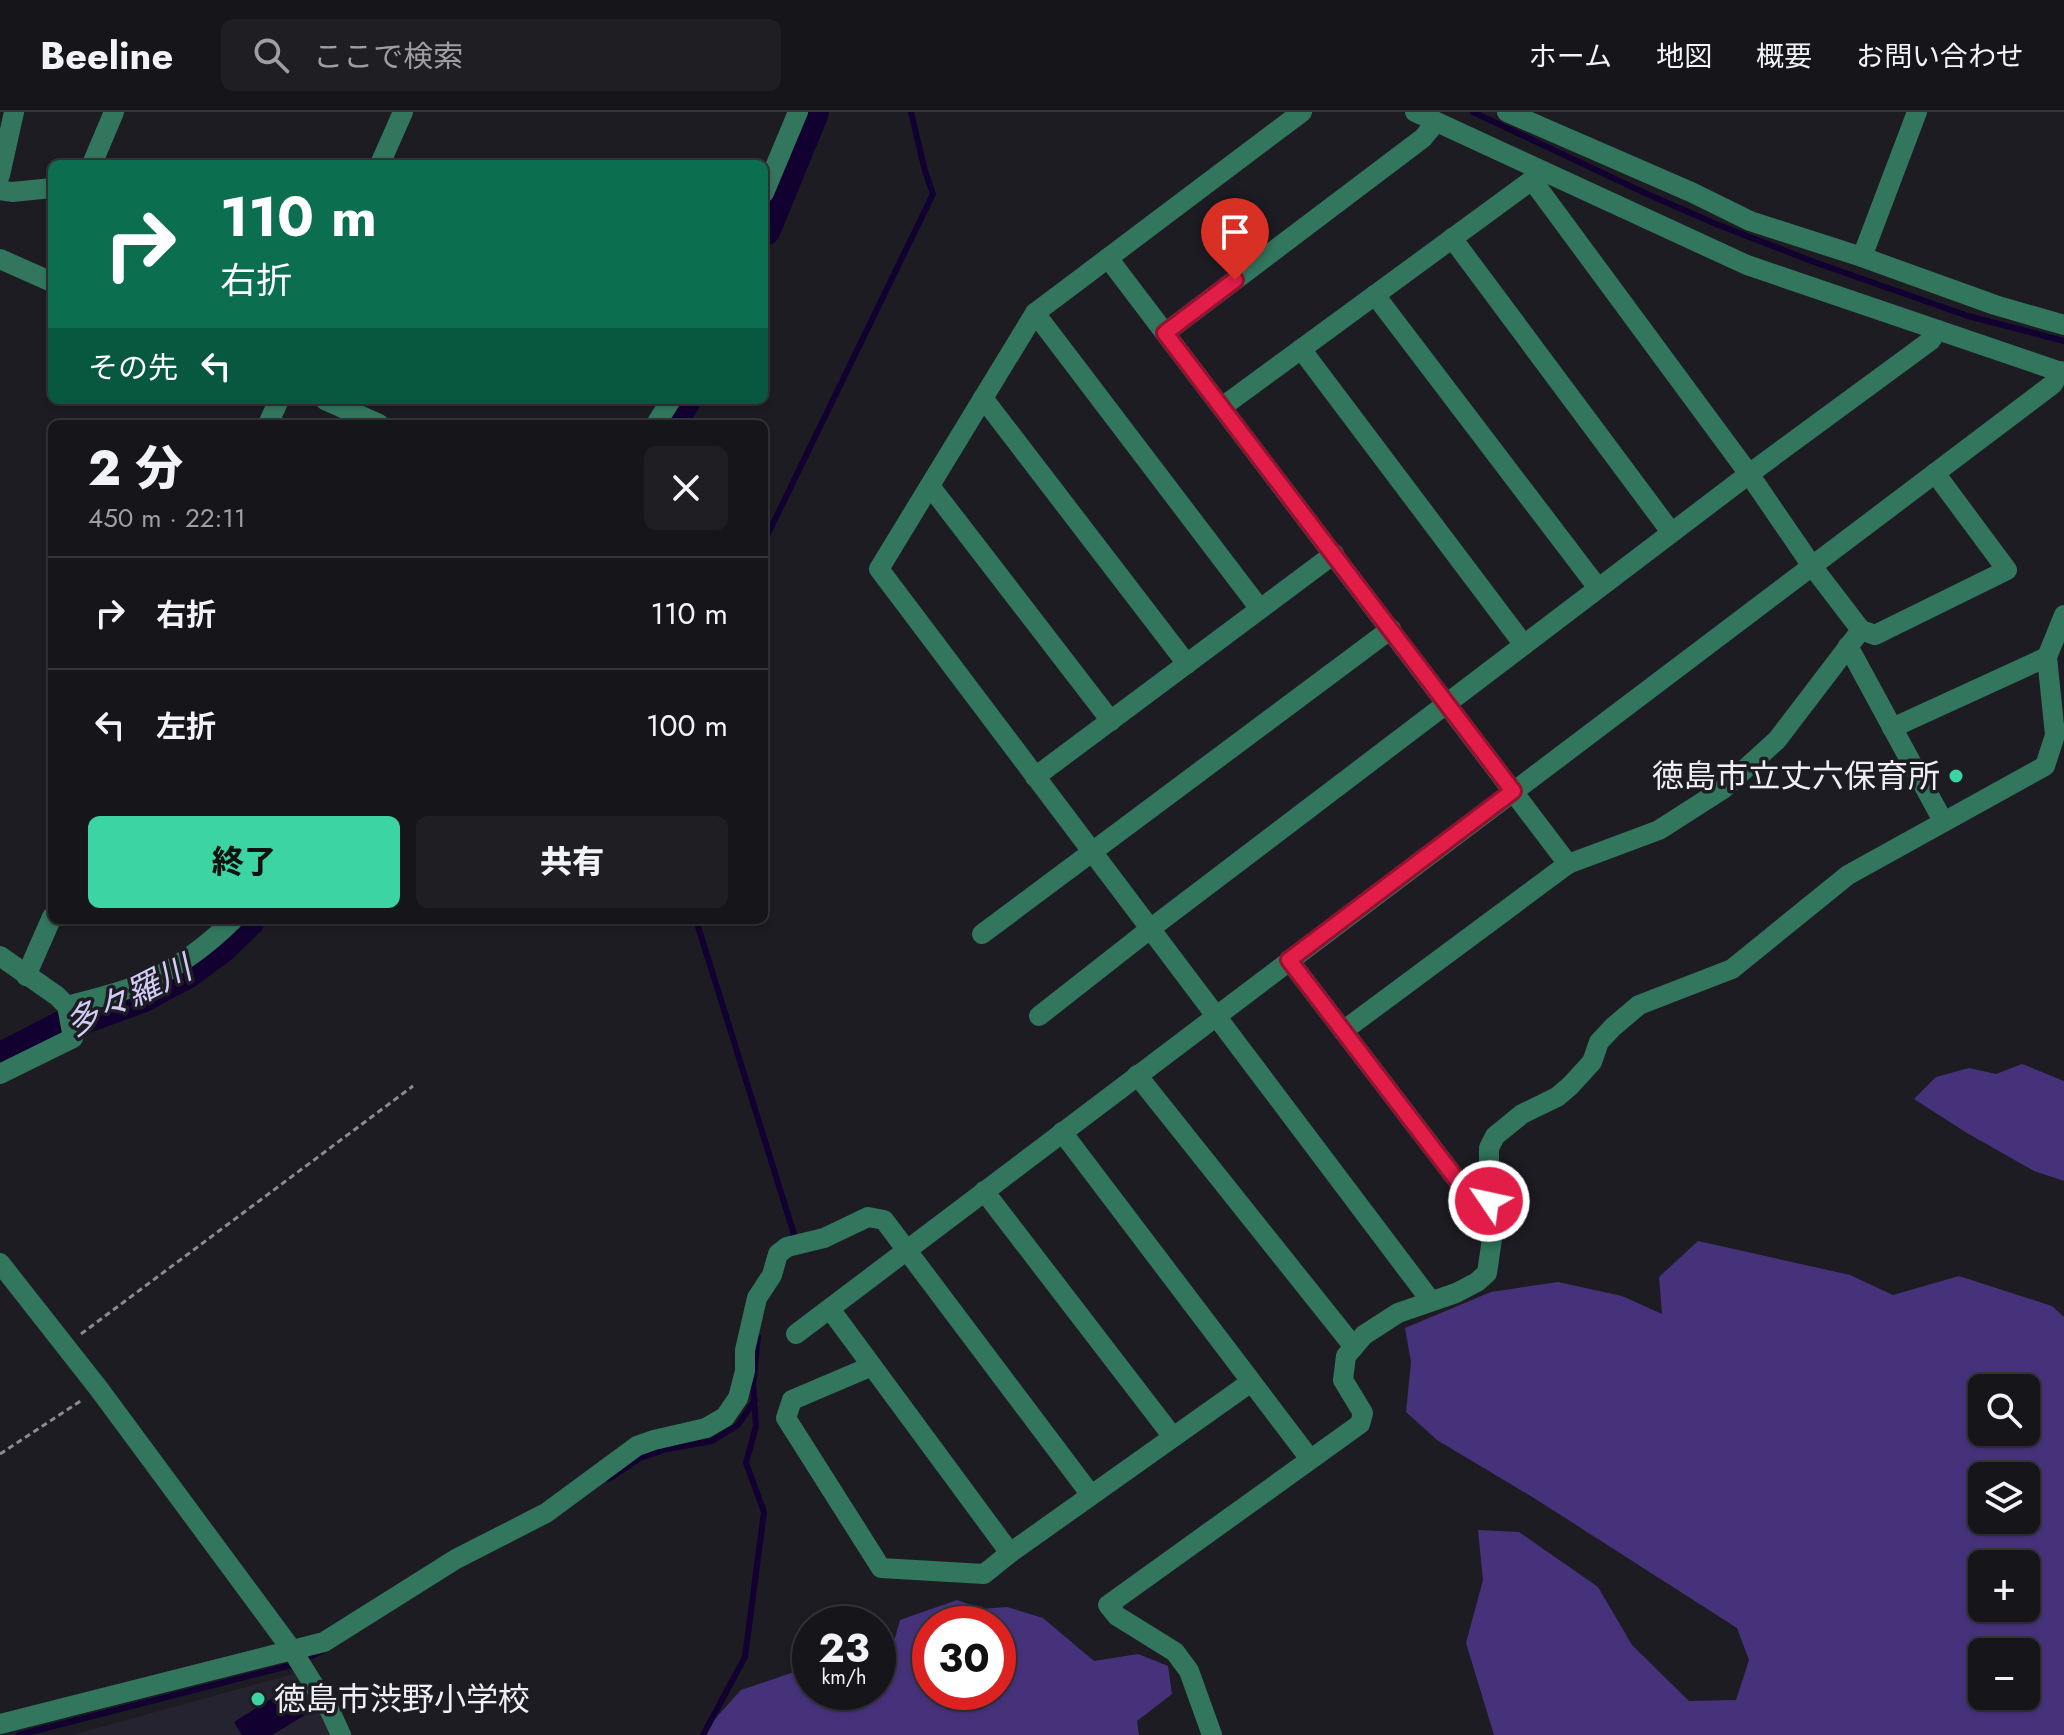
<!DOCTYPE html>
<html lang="ja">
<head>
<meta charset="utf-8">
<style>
	:root { --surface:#16151a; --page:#1f1e23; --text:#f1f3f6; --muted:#9e9fa2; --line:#353439; --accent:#3dd4a3 }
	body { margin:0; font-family:Jost,"Noto Sans JP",sans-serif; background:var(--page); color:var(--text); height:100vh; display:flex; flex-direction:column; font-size:30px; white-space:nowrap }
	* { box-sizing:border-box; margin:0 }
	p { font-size:26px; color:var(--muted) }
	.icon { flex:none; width:44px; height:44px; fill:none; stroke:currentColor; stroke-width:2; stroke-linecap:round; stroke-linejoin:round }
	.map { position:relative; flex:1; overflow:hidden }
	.sheet { position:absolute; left:48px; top:308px; width:720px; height:504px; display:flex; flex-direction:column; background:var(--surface); border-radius:12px; box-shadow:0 2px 6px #0004,0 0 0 2px var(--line) }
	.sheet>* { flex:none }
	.hud { position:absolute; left:48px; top:48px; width:720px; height:244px; border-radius:12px; box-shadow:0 2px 6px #0004,0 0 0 2px var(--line); background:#0b6e4f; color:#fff; overflow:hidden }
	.tools { position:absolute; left:1968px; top:1262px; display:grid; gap:16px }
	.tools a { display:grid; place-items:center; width:72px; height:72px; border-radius:12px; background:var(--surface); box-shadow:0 2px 6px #0004,0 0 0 2px var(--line); font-size:40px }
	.speed { position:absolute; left:792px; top:1494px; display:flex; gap:16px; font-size:40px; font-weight:700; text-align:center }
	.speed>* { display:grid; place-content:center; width:104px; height:104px; border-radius:50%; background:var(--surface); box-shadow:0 2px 6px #0004,0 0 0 2px var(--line); line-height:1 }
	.speed small { font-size:20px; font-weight:400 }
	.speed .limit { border:12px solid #d22; background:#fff; color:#111 }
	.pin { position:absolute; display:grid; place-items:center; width:68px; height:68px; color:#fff; margin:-82px -34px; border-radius:50% 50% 50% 0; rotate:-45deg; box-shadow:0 0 8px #0007 }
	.pin .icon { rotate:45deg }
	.me { position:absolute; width:88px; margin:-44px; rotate:304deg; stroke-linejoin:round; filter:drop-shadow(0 0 6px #0008) }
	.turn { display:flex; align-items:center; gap:28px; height:168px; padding:0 40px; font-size:36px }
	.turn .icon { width:104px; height:104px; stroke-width:2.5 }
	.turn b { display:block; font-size:56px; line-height:68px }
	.then { display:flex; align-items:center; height:76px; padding:0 40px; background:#0003; gap:16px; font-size:30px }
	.round { display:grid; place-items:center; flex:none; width:84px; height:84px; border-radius:12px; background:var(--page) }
	.head { display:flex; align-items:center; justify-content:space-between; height:136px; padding:0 40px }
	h1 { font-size:48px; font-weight:800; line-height:60px }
	.cta { display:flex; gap:16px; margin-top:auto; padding:16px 40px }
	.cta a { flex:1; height:92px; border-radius:12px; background:var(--accent); color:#111; font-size:32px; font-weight:800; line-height:92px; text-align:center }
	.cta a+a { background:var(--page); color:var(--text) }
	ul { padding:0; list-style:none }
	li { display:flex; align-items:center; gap:24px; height:112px; padding:0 40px; border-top:2px solid var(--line) }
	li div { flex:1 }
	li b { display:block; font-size:30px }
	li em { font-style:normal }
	header { display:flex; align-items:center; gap:48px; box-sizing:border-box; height:112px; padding:0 40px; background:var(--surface); border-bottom:2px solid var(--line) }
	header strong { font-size:38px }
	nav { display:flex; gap:44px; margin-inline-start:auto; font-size:28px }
	.search { width:560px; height:72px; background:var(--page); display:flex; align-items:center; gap:20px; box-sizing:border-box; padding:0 28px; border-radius:12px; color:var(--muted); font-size:30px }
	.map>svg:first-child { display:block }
	.built { fill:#262330 }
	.forest { fill:#46327b; fill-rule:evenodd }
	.water { fill:#110030 }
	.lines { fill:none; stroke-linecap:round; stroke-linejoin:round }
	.stream { stroke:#110030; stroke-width:6 }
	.river { stroke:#110030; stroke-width:34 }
	.path { stroke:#8b8b91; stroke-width:3; stroke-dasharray:6 4; stroke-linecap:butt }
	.minor { stroke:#31765d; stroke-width:20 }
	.route-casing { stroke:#92132f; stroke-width:20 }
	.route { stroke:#e11d48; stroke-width:14 }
	.poi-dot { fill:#3dd4a3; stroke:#1d1c23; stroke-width:3 }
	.labels { text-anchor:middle; stroke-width:7; stroke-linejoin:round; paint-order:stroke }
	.poi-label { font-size:32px; fill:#eeeef3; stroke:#1d1c23; text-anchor:end }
	.water-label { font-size:34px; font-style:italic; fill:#d2cbf6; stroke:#1d1c23 }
</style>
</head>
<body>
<header>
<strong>Beeline</strong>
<div class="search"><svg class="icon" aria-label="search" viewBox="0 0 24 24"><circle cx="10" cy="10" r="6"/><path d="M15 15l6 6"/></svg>ここで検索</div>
<nav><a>ホーム</a><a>地図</a><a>概要</a><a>お問い合わせ</a></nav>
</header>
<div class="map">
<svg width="2064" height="1623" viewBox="0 0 2064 1623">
	<rect width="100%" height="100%" fill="#1d1c23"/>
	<!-- built -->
	<path class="built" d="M297,1561L335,1623H72Z"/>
	<!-- forest -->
	<g class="forest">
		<path d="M2022,952L2064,969V1069L2034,1059L1967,1021L1914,987L1936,965L1969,956L1996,962Z"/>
		<path d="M1698,1129L1850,1163L1893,1183L1959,1164L2052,1194L2064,1205V1623H1494L1466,1531L1483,1468L1478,1418L1519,1420L1598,1475L1632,1533L1689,1589L1736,1588L1749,1548L1737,1516L1534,1386L1437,1328L1406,1300L1411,1250L1405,1216L1491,1180L1558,1170L1622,1184L1662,1202L1659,1165ZM1982,1276H2026V1320H1982ZM1982,1364H2026V1408H1982ZM1982,1452H2026V1496H1982ZM1982,1540H2026V1584H1982Z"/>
		<path d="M957,1488L982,1497L1007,1495L1043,1506L1094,1549L1138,1542L1168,1554L1172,1582L1137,1609L1139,1623H702L704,1619L741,1578L800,1558L810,1552V1580H878V1536L895,1526L900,1508ZM930,1512H998V1580H930Z"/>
	</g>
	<!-- water -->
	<path class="water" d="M292,1574L308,1601L272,1623H242L234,1610Z"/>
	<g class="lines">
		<!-- stream -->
		<g class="stream">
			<path d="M1473,0L1647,82L1716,112L1814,150L1968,204L2064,229"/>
			<path d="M764,430L933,82L925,59L911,0"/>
			<path d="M696,808L794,1122L792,1129"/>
			<path d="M609,1367L640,1346L667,1337L712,1329L738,1313L755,1288"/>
			<path d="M19,1623L292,1553L326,1537"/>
			<path d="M703,1623L745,1545L764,1400L746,1351L756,1314L753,1272L758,1225"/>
		</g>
		<!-- river -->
		<g class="river">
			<path d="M764,117L812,0"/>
			<path d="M669,312L684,288"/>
			<path d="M0,948L81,906L141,884L186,860L220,835L248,808"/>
		</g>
		<!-- path -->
		<g class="path">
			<path d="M81,1222L413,974"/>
			<path d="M0,1342L82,1288"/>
		</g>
		<!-- minor -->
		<g class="minor">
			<path d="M1302,0L1035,201L879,457L1431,1189"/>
			<path d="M1415,0L1747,153L2064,261"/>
			<path d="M1507,0L1691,80L1750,109L1862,145L1995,193L2064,213"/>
			<path d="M92,52L114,0"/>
			<path d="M380,52L403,0"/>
			<path d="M0,63L14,0"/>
			<path d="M1532,68L1749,362L1812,454L1861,518L1875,523L2007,458L1935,361"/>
			<path d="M0,78L12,80L52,76"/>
			<path d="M764,81L798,0"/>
			<path d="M1452,126L1671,420"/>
			<path d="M1862,145L1917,0"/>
			<path d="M1108,146L1568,752"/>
			<path d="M0,147L52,170"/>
			<path d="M1375,183L1598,476"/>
			<path d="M1035,201L1260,497"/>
			<path d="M1165,221L1423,26L1436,10"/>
			<path d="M1301,237L1524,533"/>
			<path d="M983,286L1187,552"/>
			<path d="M325,288L379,312"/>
			<path d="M1222,295L1532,68L1539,58"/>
			<path d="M268,312L279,288"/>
			<path d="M656,312L671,288"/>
			<path d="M930,374L1111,609"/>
			<path d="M1848,534L1943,709"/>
			<path d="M1892,616L2047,545"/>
			<path d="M1035,665L1334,442"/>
			<path d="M982,822L1391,517"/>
			<path d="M0,844L57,884L67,894L73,926L0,962"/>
			<path d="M1289,848L1464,1077L1489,1089"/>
			<path d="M26,864L52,805"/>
			<path d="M67,894C93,887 121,881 146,870C177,856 209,832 233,808"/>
			<path d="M1039,904L1150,817L1749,362L1930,229L1938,218"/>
			<path d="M1343,919L1568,752L1659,718L1723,677L1777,628L1861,518"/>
			<path d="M1137,963L1354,1235"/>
			<path d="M1062,1020L1310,1347"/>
			<path d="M984,1079L1173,1325"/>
			<path d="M0,1151L99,1277L292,1538L330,1599L341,1623"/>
			<path d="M830,1197L1010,1441"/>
			<path d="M796,1222L2053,272L2060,259"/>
			<path d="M872,1254L792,1288L786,1306L881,1456L984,1462L1010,1441L1251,1270"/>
			<path d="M0,1612L324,1530L456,1447L546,1401L637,1334L654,1328L706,1316L725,1305L738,1286L745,1259V1238L757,1186L772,1163L778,1142L787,1135L824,1126L868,1105L884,1108L1091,1383"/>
			<path d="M1212,1623L1189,1559L1175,1540L1117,1504L1108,1493L1360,1312L1363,1301L1343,1268L1346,1244L1364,1223L1398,1201L1456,1181L1477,1170L1487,1161L1493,1120L1489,1089V1036L1495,1024L1522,1002L1557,985L1570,974L1592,950L1599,930L1613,915L1639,893L1732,857L1848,763L2045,654L2055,623L2047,545L2064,503"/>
		</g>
	</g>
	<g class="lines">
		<defs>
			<path id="route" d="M1235,168L1165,221L1513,679L1289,848L1464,1077L1489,1089"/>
		</defs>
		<!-- route casing -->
		<use href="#route" class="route-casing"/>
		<!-- route -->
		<use href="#route" class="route"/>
	</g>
	<!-- markers -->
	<g class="poi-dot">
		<circle cx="1956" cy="664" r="8"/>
		<circle cx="258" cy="1587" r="8"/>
	</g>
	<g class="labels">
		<!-- poi labels -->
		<g class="poi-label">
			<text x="1940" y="675">徳島市立丈六保育所</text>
			<text x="274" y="1598" text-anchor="start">徳島市渋野小学校</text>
		</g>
		<!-- water labels -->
		<g class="water-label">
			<text transform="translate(128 884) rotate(-27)" y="12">多々羅川</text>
		</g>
	</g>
</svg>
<div class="tools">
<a><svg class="icon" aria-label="search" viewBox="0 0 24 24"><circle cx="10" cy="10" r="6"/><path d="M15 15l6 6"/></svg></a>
<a><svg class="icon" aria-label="layers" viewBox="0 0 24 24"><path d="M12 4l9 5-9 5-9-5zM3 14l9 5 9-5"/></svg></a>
<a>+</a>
<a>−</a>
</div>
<div class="speed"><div>23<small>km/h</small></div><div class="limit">30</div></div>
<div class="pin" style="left:1235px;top:168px;background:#d93025"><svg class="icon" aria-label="arrive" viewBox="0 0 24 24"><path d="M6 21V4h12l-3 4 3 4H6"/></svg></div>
<svg class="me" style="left:1489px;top:1089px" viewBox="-20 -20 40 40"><circle r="17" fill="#e11d48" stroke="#fff" stroke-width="3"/><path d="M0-11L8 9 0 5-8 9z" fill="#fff"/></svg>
<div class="hud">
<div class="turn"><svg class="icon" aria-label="right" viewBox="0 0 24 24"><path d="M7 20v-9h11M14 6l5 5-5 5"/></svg><div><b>110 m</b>右折</div></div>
<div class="then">その先<svg class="icon" aria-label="left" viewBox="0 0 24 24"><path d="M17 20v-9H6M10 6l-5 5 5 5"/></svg></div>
</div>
<section class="sheet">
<div class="head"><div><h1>2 分</h1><p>450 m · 22:11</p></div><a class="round"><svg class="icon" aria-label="close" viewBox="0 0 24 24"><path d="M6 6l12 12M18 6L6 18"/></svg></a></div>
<ul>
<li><svg class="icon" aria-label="right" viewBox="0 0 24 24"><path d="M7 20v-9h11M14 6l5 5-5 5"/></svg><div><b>右折</b></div><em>110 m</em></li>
<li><svg class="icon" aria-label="left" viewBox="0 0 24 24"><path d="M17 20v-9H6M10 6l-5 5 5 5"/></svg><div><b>左折</b></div><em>100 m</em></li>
</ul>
<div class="cta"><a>終了</a><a>共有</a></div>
</section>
</div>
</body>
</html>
